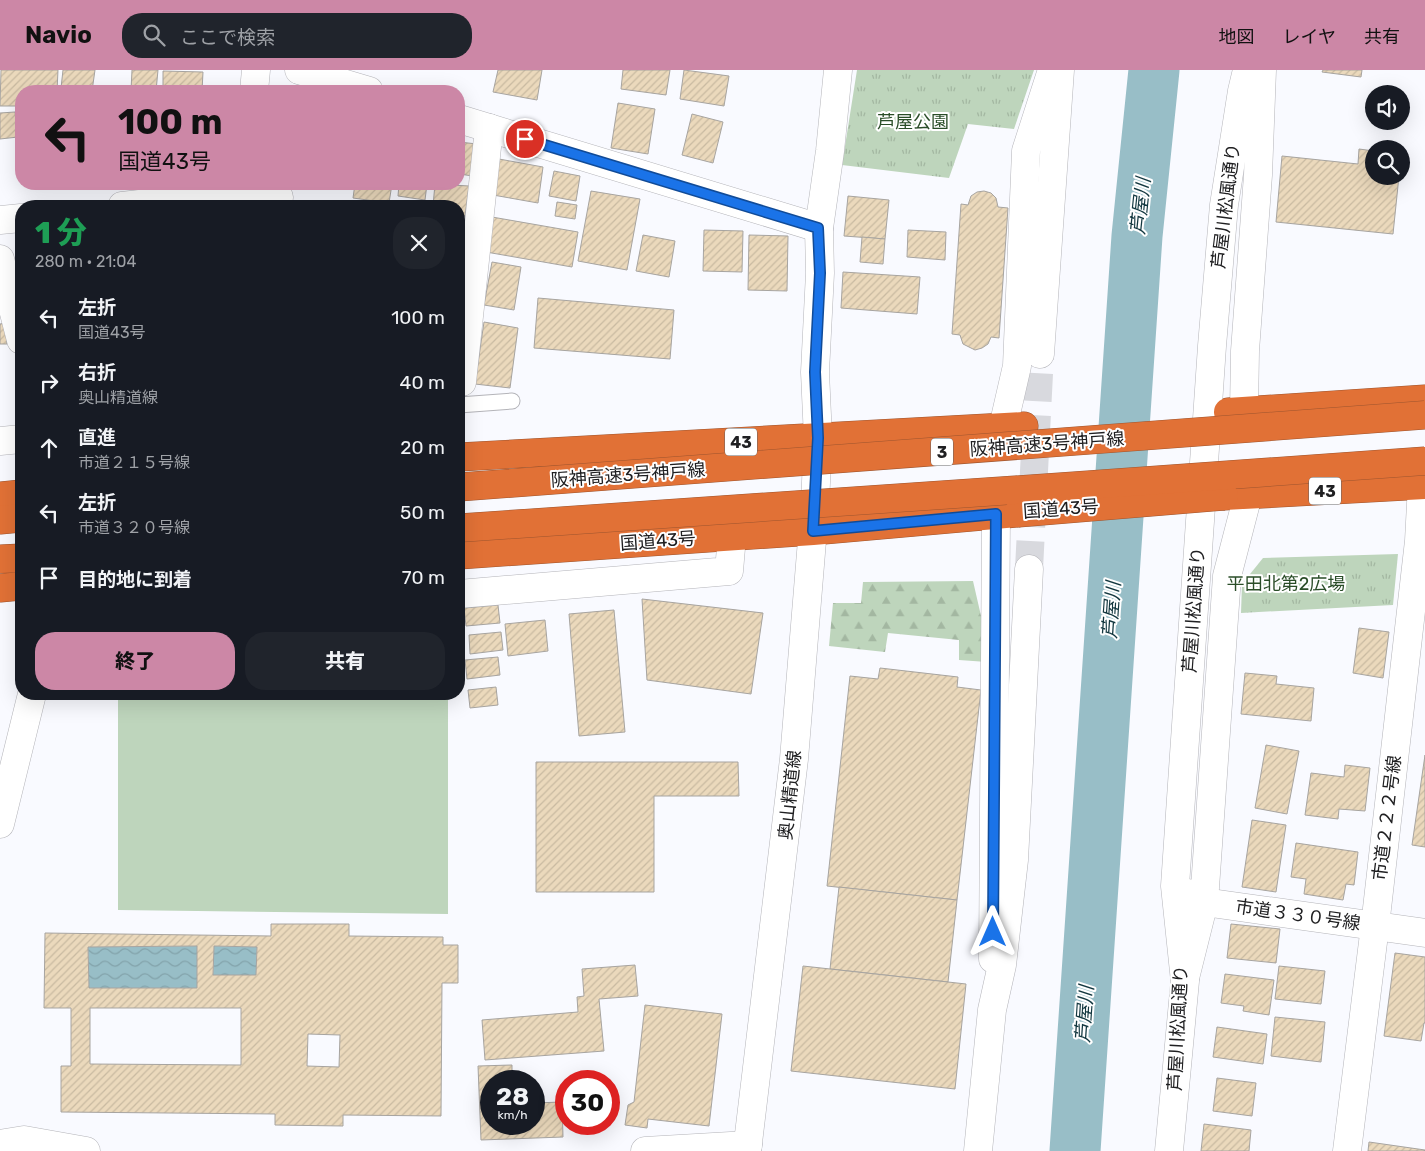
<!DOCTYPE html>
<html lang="ja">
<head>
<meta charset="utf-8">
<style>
	:root { --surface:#171b24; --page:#20242c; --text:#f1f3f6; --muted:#9ea1a6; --accent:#cc87a6 }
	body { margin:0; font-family:Rubik,"Noto Sans JP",sans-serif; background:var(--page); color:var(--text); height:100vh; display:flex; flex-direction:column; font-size:19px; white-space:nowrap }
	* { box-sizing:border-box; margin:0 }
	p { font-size:16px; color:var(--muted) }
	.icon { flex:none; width:28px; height:28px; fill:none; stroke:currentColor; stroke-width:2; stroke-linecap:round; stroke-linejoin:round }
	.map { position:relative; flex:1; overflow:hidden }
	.sheet { position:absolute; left:15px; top:130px; width:450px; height:500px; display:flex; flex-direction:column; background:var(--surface); border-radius:20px; box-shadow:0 5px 20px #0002 }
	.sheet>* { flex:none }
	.guide { position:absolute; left:15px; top:15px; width:450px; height:105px; border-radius:20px; box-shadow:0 5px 20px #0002; background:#cc87a6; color:#111; overflow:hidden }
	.fabs { position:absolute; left:1365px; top:15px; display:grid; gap:10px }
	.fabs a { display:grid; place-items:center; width:45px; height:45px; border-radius:50%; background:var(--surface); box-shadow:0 5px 20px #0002; font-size:25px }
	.speed { position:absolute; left:480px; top:1000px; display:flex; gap:10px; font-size:25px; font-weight:700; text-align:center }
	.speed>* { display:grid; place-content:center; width:65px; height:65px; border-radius:50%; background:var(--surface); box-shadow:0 5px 20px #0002; line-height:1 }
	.speed small { font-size:12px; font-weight:400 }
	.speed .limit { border:8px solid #d22; background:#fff; color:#111 }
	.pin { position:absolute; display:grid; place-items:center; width:42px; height:42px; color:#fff; margin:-21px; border:2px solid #fff; border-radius:50%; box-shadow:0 1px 5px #0007 }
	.me { position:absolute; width:55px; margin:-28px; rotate:0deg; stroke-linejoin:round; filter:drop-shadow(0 0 4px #0008) }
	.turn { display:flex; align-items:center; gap:18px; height:105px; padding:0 20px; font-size:22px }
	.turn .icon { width:65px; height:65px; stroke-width:2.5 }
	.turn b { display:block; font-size:35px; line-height:42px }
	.round { display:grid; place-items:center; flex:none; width:52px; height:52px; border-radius:20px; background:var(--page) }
	.summary { display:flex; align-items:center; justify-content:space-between; height:85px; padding:0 20px }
	h1 { font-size:30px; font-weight:800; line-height:38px; color:#1e9e55 }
	.cta { display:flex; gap:10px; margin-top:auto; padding:10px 20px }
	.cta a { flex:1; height:58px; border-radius:20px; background:var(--accent); color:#111; font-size:20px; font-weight:800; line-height:58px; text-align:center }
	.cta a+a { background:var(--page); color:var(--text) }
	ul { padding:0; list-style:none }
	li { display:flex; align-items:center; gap:15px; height:65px; padding:0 20px }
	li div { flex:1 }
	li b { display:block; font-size:19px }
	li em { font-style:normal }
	header { display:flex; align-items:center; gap:30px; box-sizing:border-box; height:70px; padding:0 25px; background:var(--accent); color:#111 }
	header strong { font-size:24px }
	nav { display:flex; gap:28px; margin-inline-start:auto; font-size:18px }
	.search { width:350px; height:45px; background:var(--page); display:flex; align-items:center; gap:12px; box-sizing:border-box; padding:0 18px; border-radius:20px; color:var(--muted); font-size:19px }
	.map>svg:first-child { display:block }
	.forest { fill:url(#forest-firs) }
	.park { fill:url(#park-tufts) }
	.garden { fill:#bed5bc }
	.water { fill:url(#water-waves) }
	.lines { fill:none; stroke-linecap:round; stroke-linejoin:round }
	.river { stroke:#98bec7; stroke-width:51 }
	.building { fill:url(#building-hatch); stroke:#a7a4a0; fill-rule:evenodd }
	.secondary-tunnel { stroke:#d8d9de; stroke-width:28; stroke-dasharray:28 14; stroke-linecap:butt }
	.lane-casing { stroke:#b4b4b9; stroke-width:17 }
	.street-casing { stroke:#b4b4b9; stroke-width:29 }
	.secondary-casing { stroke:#b4b4b9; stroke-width:29 }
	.highway-casing { stroke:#9d552f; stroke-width:29 }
	.lane { stroke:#fff; stroke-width:15 }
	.street { stroke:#fff; stroke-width:28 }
	.secondary { stroke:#fff; stroke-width:28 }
	.highway { stroke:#e17136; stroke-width:28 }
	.highway-bridge-casing { stroke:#9d552f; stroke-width:29; stroke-linecap:butt }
	.highway-bridge { stroke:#e17136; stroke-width:28 }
	.route-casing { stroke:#114b97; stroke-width:12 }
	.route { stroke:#1a73e8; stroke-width:9 }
	.labels { text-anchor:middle; stroke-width:4; stroke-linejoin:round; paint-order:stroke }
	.shield { fill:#fff; stroke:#636364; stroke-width:1 }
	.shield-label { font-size:16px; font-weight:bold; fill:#202022 }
	.park-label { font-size:18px; fill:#2a4d28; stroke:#fff }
	.street-label { font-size:18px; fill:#202022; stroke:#fff }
	.water-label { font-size:19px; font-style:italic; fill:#12373f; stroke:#fff }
</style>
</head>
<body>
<header>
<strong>Navio</strong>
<div class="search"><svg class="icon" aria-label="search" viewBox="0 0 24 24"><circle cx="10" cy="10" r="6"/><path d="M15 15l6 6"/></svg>ここで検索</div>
<nav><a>地図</a><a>レイヤ</a><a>共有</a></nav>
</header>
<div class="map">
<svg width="1425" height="1081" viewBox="0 0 1425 1081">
	<defs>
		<pattern id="forest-firs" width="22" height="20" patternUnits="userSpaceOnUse" patternTransform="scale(1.25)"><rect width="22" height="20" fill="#bed5bc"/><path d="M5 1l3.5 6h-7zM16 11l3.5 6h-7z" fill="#a3b7a1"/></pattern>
		<pattern id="park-tufts" width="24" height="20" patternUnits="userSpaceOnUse" patternTransform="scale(1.25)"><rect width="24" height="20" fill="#bed5bc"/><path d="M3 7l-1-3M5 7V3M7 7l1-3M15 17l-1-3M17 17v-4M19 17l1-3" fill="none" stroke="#a3b7a1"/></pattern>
		<pattern id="water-waves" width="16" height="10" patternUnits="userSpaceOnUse" patternTransform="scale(1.25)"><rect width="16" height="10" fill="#98bec7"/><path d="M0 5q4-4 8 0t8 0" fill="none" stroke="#83a3ab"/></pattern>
		<pattern id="building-hatch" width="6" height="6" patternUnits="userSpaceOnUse" patternTransform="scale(1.25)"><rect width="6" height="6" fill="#ebd9bc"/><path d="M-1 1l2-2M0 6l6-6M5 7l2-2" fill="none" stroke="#c9baa1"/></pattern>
	</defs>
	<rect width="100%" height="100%" fill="#f9faff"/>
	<!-- forest -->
	<path class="forest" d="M973,511L987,572V592L959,590V570L888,563L885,582L829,576L833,533H861L863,512Z"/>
	<!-- park -->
	<g class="park">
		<path d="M857,0H1034L1014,59L968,54L949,108L842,95Z"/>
		<path d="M1398,484L1393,535L1241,543L1242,514L1263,488Z"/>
	</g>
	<!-- garden -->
	<path class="garden" d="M118,624H448V844L118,840Z"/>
	<!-- water -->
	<g class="water">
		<path d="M197,876V918H89L88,877Z"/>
		<path d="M214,876L257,877L256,905H213Z"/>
	</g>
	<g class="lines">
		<!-- river -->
		<path class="river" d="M1075,1081L1137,166L1154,0"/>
	</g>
	<!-- building -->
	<g class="building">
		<path d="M1,0H58L57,21H21V36H0Z"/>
		<path d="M63,0H95L92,21L61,18Z"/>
		<path d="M132,0H158L156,21H131Z"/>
		<path d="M498,0H542L537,30L493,22Z"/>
		<path d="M623,0H670L666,25L621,19Z"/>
		<path d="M684,0L729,6L724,36L680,29Z"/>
		<path d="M1323,0H1362L1361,7L1322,2Z"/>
		<path d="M163,1L203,2L202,21H163Z"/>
		<path d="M618,33L655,39L648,84L611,78Z"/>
		<path d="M15,42L18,67L0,69V43Z"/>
		<path d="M692,44L723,52L713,93L682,85Z"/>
		<path d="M459,72L477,74L473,106L459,104Z"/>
		<path d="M1359,79L1374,81V106H1399L1393,164L1276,152L1282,86L1358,94Z"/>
		<path d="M499,89L543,97L538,133L493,125Z"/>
		<path d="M554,101L580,106L576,131L549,126Z"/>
		<path d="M85,114H117V115Z"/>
		<path d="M355,114H392L389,133L353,128Z"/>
		<path d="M399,114H427L425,130L398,126Z"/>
		<path d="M435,114L469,116L465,146L459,145V136H433Z"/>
		<path d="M591,121L640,129L627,200L578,191Z"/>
		<path d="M984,121L991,123L996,128L998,137L1008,138L999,268L991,267L988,274L982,278L975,280L963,274L960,265L952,264L961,134L968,135L971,126L977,122Z"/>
		<path d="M848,126L889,130L885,169L844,166Z"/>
		<path d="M557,132L577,135L575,149L555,146Z"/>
		<path d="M492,147L578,162L572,197L486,182Z"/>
		<path d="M459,155L466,156L463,187H459Z"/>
		<path d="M704,160L743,161L742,202L703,201Z"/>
		<path d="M908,160L946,162L945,190L907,187Z"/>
		<path d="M643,165L675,171L669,207L636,201Z"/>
		<path d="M749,165L788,166L787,221L748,220Z"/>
		<path d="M862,167L885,169L883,194L860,192Z"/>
		<path d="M492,192L521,197L514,240L484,235Z"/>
		<path d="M843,202L920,207L917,244L841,238Z"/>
		<path d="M538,228L674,240L670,289L534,278Z"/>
		<path d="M484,252L518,258L510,318L475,314Z"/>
		<path d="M5,253L7,274H0V254Z"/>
		<path d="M642,529L763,543L751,624L647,610Z"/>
		<path d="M498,535L500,553L466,556L464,538Z"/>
		<path d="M614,540L625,662L579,666L569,544Z"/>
		<path d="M545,550L548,581L508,586L505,554Z"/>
		<path d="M1359,558L1389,562L1383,608L1353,603Z"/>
		<path d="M501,562L503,580L470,584L469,565Z"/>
		<path d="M498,587L500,605L467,609L465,590Z"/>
		<path d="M880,598L958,607L957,617L981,620L957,830L827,816L850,606L878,609Z"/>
		<path d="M1245,603L1277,606L1276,614L1314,618L1311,651L1241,644Z"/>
		<path d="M496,617L498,635L470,638L468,620Z"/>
		<path d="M1266,675L1299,681L1287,744L1255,738Z"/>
		<path d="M1425,685V777L1412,775Z"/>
		<path d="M536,692H738L739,726H654V822H536Z"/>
		<path d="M1345,695L1370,698L1365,741L1339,739L1338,749L1305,745L1311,703L1344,707Z"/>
		<path d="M1252,750L1286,755L1276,822L1242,817Z"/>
		<path d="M1296,773L1358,782L1354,815L1346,814L1343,830L1304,824L1306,809L1291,807Z"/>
		<path d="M839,817L957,830L948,912L830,899Z"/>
		<path d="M271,854H349V866L443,867V875H458V913H442L441,1046L343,1045V1056L275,1055V1044L61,1042V996H71V938H44L45,863L271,866ZM197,876V918H89L88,877ZM214,876L257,877L256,905H213ZM90,938H241V995L90,994ZM308,964L340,965L339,997L307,996Z"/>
		<path d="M1231,854L1280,859L1276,893L1227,888Z"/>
		<path d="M1395,883L1425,887V953H1424L1421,971L1384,966Z"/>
		<path d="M635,895L638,926L599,929L604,981L485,990L482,950L578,942L577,927L584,926L582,899Z"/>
		<path d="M803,896L966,914L955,1019L791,1001Z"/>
		<path d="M1279,896L1325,901L1321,934L1275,929Z"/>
		<path d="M1225,904L1274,910L1269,945L1243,941L1244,936L1221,933Z"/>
		<path d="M645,935L722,944L709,1056L648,1049L647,1058L625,1055L628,1035L634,1032Z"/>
		<path d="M1275,947L1325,952L1321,992L1271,986Z"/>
		<path d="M1217,957L1267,964L1263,994L1213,987Z"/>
		<path d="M512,995V1011H491V1054H534V1033L562,1032L563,1067L481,1070L478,996Z"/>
		<path d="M1217,1008L1256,1013L1252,1046L1213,1041Z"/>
		<path d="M1204,1054L1251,1060L1249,1081H1201Z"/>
		<path d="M1369,1072L1425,1080L1424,1081H1368Z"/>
	</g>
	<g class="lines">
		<!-- secondary-tunnel -->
		<path class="secondary-tunnel" d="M1029,499L1040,284"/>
		<defs>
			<path id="lane" d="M459,335L512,331"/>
			<g id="street">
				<path d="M299,0L369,21"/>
				<path d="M459,49L819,158"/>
				<path d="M122,136L246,122L279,127L278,136"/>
				<path d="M0,150L21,148"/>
				<path d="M0,189L21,270"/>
				<path d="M462,312L489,58"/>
				<path d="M1244,341L1245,281L1258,105L1262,0"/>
				<path d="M1003,357L1017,296L1026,81L1052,0"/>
				<path d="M0,371L21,369"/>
				<path d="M459,524L729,501L732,466"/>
				<path d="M1188,823L1204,832L1425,863"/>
				<path d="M993,889L996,444"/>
				<path d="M1185,908L1204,832L1227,506L1248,425"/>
				<path d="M0,1074L24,1070L86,1081"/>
				<path d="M645,1081L748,1075"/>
				<path d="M1347,1081L1375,856L1419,471L1422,415"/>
			</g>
			<g id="secondary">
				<path d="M254,21L256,0"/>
				<path d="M245,136L247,114"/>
				<path d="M1040,284L1060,0"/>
				<path d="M0,754L32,624"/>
				<path d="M747,1081L794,689L815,434L818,368L815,302L820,203L819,158L830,81L838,0"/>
				<path d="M978,1081L992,940L1002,895L1014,790L1029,499"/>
				<path d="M1169,1081L1185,911L1175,816L1212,276L1224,135L1242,21L1247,0"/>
			</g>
			<g id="highway">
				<path d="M1228,342L1425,329"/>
				<path d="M459,387L1024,356"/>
				<path d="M0,426L21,424"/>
				<path d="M1224,426L1425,415"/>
				<path d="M0,450L21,448"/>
				<path d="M459,485L813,461L1018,443"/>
				<path d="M0,489L21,488"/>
				<path d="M0,518L21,516"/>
			</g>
		</defs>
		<!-- lane casing -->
		<use href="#lane" class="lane-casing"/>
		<!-- street casing -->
		<use href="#street" class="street-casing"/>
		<!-- secondary casing -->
		<use href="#secondary" class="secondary-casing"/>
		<!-- highway casing -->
		<use href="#highway" class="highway-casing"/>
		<!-- lane -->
		<use href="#lane" class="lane"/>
		<!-- street -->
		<use href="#street" class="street"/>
		<!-- secondary -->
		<use href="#secondary" class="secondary"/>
		<!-- highway -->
		<use href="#highway" class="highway"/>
		<defs>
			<g id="highway-bridge">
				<path d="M459,417L1425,345"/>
				<path d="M1018,443L1224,426"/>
				<path d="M459,458L1088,415L1425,391"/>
			</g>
		</defs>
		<!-- highway-bridge casing -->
		<use href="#highway-bridge" class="highway-bridge-casing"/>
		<!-- highway-bridge -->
		<use href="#highway-bridge" class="highway-bridge"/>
	</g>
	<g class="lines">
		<defs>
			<path id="route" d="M525,69L818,158L820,203L815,302L818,368L813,461L996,444L993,862"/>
		</defs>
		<!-- route casing -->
		<use href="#route" class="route-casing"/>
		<!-- route -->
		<use href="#route" class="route"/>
	</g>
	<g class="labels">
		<!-- shield labels -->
		<g class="shield">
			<rect x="725" y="358.5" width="32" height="27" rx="4"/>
			<rect x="931" y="368.5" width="22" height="27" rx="4"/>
			<rect x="1309" y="407.5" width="32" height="27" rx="4"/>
		</g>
		<g class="shield-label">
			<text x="741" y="378">43</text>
			<text x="942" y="388">3</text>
			<text x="1325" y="427">43</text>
		</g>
		<!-- park labels -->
		<g class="park-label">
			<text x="913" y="58">芦屋公園</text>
			<text x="1286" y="520">平田北第2広場</text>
		</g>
		<!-- street labels -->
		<g class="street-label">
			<text transform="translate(1226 136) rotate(-83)" y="6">芦屋川松風通り</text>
			<text transform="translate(1047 374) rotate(-4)" y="6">阪神高速3号神戸線</text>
			<text transform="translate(628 405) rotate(-4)" y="6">阪神高速3号神戸線</text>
			<text transform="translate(1061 439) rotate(-4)" y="6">国道43号</text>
			<text transform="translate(658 471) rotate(-4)" y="6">国道43号</text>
			<text transform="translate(1194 540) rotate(-86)" y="6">芦屋川松風通り</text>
			<text transform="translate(790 725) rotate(-84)" y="6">奥山精道線</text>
			<text transform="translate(1387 748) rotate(-83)" y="6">市道２２２号線</text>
			<text transform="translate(1298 845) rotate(8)" y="6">市道３３０号線</text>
			<text transform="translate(1178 958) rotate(-87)" y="6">芦屋川松風通り</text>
		</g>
		<!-- water labels -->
		<g class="water-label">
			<text transform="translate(1140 136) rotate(-84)" y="7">芦屋川</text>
			<text transform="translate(1111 540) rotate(-86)" y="7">芦屋川</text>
			<text transform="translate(1084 944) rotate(-86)" y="7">芦屋川</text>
		</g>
	</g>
</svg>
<div class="fabs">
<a><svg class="icon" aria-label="sound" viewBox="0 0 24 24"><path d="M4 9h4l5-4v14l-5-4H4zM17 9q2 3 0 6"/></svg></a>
<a><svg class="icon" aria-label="search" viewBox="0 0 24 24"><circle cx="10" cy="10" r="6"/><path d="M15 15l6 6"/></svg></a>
</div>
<div class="speed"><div>28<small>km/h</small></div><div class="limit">30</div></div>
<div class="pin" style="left:525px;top:69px;background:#d93025"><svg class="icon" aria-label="arrive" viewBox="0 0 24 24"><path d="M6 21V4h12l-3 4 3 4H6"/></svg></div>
<svg class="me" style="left:993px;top:862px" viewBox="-20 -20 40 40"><path d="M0-17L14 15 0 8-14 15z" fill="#1a73e8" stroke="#fff" stroke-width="4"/></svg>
<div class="guide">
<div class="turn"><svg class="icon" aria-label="left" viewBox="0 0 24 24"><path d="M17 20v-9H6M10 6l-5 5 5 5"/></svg><div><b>100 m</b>国道43号</div></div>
</div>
<section class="sheet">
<div class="summary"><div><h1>1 分</h1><p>280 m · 21:04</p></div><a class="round"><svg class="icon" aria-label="close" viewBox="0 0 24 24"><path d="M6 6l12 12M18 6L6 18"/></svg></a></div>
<ul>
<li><svg class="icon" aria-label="left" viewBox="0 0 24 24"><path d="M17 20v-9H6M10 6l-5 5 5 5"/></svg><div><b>左折</b><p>国道43号</p></div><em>100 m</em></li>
<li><svg class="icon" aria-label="right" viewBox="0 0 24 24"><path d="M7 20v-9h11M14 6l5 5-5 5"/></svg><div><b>右折</b><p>奥山精道線</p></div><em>40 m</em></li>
<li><svg class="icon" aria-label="ahead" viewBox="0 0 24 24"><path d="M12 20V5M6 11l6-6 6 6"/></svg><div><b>直進</b><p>市道２１５号線</p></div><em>20 m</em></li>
<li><svg class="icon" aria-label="left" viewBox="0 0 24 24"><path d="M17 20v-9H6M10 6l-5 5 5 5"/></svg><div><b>左折</b><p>市道３２０号線</p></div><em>50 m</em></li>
<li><svg class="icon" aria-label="arrive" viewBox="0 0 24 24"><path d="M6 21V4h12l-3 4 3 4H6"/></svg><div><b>目的地に到着</b></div><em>70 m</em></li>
</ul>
<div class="cta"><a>終了</a><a>共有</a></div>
</section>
</div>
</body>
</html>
